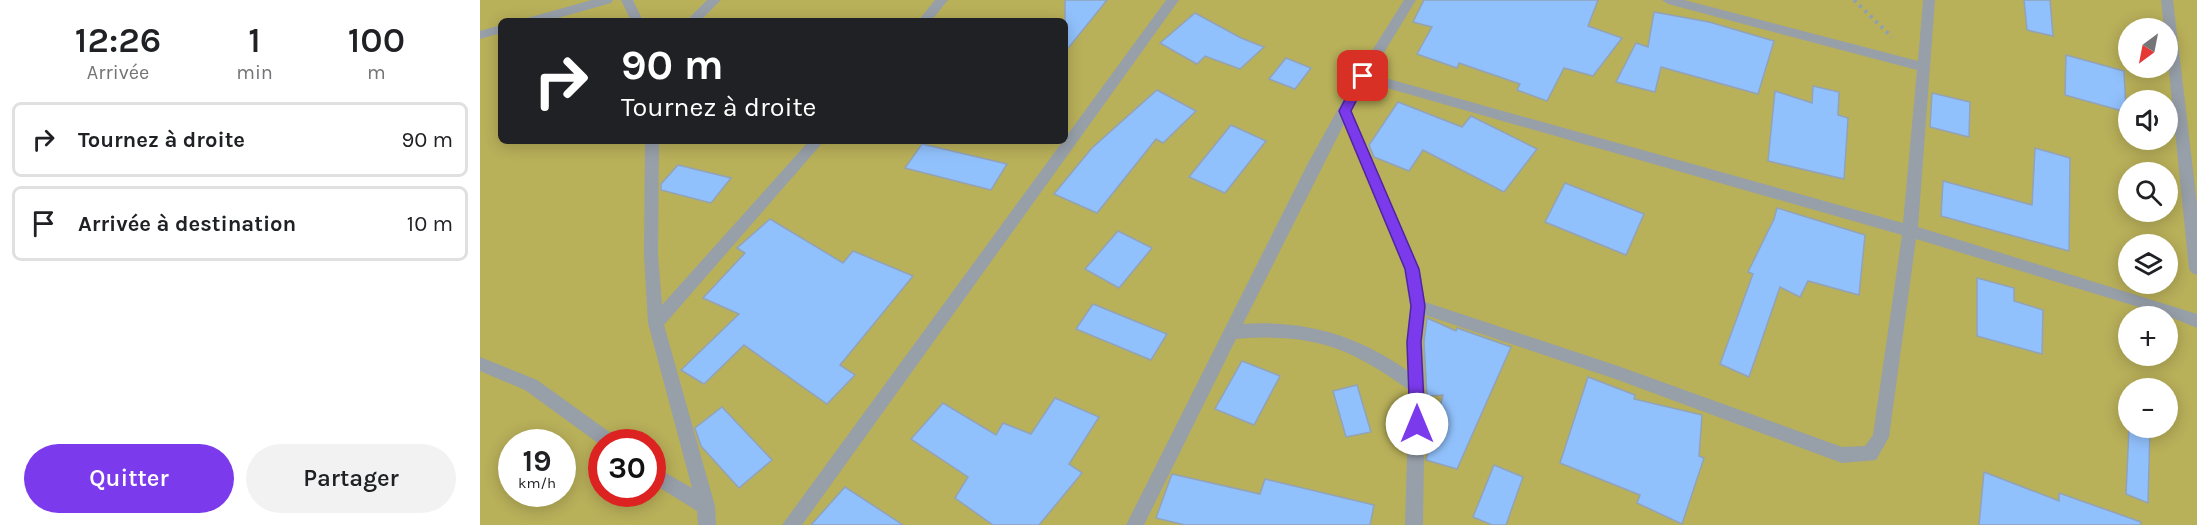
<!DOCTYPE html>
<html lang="fr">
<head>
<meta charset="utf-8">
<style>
	:root { --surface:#fff; --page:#f2f2f2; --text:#202124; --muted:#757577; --line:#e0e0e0; --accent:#7c3aed }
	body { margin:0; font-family:Karla,sans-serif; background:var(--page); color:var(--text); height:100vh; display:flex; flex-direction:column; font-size:22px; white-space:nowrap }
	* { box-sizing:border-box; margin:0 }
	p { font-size:20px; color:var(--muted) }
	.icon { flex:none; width:33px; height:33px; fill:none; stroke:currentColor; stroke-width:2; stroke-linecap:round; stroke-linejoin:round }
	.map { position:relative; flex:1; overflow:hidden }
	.details { display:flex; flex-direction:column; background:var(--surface); width:480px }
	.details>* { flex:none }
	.hud { position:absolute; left:18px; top:18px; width:570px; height:126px; border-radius:9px; box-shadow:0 3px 15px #0003; background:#202124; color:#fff; overflow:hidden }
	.needle { width:39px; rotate:212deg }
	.controls { position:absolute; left:1638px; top:18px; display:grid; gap:12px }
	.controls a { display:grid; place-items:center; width:60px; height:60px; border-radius:50%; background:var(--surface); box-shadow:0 3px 15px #0003; font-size:30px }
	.speed { position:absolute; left:18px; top:429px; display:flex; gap:12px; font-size:30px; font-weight:700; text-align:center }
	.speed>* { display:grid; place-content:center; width:78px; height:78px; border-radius:50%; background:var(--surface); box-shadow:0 3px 15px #0003; line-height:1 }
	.speed small { font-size:15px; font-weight:400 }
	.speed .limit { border:9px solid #d22; background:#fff; color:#111 }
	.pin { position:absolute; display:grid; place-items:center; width:51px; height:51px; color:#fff; margin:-26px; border-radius:12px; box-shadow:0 3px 9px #0006 }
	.me { position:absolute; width:66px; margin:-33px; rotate:0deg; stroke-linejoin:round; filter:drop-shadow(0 0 4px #0008) }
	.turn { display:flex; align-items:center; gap:21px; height:126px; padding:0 24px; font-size:27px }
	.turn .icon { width:78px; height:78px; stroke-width:2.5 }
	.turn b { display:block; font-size:42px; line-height:51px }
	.eta { display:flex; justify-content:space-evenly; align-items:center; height:102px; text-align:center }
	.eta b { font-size:36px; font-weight:600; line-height:42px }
	.primary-button { display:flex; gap:12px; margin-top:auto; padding:12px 24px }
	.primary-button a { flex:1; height:69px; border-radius:36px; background:var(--accent); color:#fff; font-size:24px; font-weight:600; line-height:69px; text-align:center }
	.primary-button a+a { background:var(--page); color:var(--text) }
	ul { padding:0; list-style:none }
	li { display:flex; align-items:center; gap:18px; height:75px; margin:0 12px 9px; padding:0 12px; border:3px solid var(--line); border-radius:9px }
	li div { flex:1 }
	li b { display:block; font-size:22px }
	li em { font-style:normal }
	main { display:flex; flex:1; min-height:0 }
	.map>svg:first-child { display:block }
	.green { fill:#b9b05a; fill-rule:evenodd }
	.building { fill:#91c1fc; stroke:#91a2b9; stroke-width:1.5 }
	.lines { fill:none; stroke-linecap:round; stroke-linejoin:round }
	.path { stroke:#91a0b1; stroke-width:4; stroke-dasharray:3 4.5; stroke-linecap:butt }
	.minor { fill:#979fa9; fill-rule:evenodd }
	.route { fill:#7c3aed; stroke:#51269a; stroke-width:1.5 }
</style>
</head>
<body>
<main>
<section class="details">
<div class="eta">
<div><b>12:26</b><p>Arrivée</p></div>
<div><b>1</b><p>min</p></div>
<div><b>100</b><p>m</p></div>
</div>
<ul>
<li><svg class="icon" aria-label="right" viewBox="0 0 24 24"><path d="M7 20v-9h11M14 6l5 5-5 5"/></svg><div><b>Tournez à droite</b></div><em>90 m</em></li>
<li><svg class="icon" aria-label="arrive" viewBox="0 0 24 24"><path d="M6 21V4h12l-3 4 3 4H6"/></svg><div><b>Arrivée à destination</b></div><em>10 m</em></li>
</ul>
<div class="primary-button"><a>Quitter</a><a>Partager</a></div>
</section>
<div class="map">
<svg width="1717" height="525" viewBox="0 0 1717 525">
	<rect width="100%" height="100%" fill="#cfe2f9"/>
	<!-- green -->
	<path class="green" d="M0,0H1717V525H0ZM21,21H585V141H21ZM1648,28H1688V68H1648ZM1648,100H1688V140H1648ZM1648,172H1688V212H1648ZM1648,244H1688V284H1648ZM1648,316H1688V356H1648ZM1648,388H1688V428H1648ZM32,442H82V494H32ZM122,442H172V494H122Z"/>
	<!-- building -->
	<g class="building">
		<path d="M585,0H627L585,52Z"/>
		<path d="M944,0H1118L1108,26L1142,38L1113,76L1084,68L1067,101L1037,90L1040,84L979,63L977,68L937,54L952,27L933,22Z"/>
		<path d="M1544,0H1570L1573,36L1547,30Z"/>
		<path d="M1174,12L1229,22L1294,41L1278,94L1181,67L1175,92L1136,82L1156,43L1168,47Z"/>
		<path d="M715,13L761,38L784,47L760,69L725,56L717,64L680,43Z"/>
		<path d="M1586,55L1644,71L1646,112L1585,95Z"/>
		<path d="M806,58L831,68L815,89L789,79Z"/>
		<path d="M1333,86L1359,92L1358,115L1368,118L1364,179L1288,161L1295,91L1332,103Z"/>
		<path d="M677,90L716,111L683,143L676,139L617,213L574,194L612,148Z"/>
		<path d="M1452,93L1490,102L1489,137L1450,127Z"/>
		<path d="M918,102L982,127L991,116L1057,149L1024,192L943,150L929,171L894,157L889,145Z"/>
		<path d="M751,125L786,141L745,193L709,177Z"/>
		<path d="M442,144L527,164L511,190L425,168Z"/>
		<path d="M1555,148L1590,158L1589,251L1461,216L1463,181L1552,205Z"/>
		<path d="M198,165L251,178L231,203L181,190V184Z"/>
		<path d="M1085,183L1164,214L1146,255L1065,222Z"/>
		<path d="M1297,208L1385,235L1379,295L1328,281L1320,297L1300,287L1269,377L1240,364L1273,274L1268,272L1294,219Z"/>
		<path d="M290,219L363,263L373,251L433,276L360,365L375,375L347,404L264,345L224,384L201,370L259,314L223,298L265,253L257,248Z"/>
		<path d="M638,231L672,248L639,288L605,269Z"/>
		<path d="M1497,278L1534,288V301L1563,310L1562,354L1497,336Z"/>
		<path d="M613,304L687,334L671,360L596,329Z"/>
		<path d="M947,318L976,331L977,328L1031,347L977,469L946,460L963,395L947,396L944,342Z"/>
		<path d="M762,361L800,376L774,425L735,409Z"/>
		<path d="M1108,377L1155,395L1154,399L1222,415L1219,456L1224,458L1202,524L1157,503L1160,495L1080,463Z"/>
		<path d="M877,385L891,432L866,437L853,391Z"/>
		<path d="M575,398L619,417L589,464L602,473L559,525H513L475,498L488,477L431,439L463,403L516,435L523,423L551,434Z"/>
		<path d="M242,407L292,460L259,488L221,446L215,428Z"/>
		<path d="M1649,428H1670L1668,503L1646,494Z"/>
		<path d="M1014,465L1043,477L1026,525H1012L993,517Z"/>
		<path d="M1504,472L1579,501V493L1661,522L1660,525H1499Z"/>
		<path d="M692,474L780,494L785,479L894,505L890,525H705L676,518Z"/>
		<path d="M365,487L423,525H331Z"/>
	</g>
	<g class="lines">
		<!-- path -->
		<path class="path" d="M1374,0L1412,37"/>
		<!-- minor -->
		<g class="minor">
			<path d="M112,0H133L131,3L67,21H45L47,18Z"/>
			<path d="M141,0H153L163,21H151Z"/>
			<path d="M227,0H241L220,21H206Z"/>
			<path d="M455,0H468L451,21H438Z"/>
			<path d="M686,0H699L322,525H302Z"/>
			<path d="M924,0H936L891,74L1423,223L1437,70L1188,4L1182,0H1204L1438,61L1443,0H1455L1438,227L1717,314V328L1688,316L1436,239L1409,437L1396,460L1362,463L1138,380L945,315L942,342L945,387L943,525H925L929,390C868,346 832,333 756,339L664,525H646L827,165L878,73ZM886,82L1422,235L1393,435L1385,446L1362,447L1138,366L945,302L940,269L871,110ZM864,124L924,269L930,306L926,342L928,371C878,335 824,320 763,324Z"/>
			<path d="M1681,0H1693L1717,204V275L1712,273L1709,269L1688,62V28H1684Z"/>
			<path d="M21,25V33L0,39V31Z"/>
			<path d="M165,141H179L178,255L182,305L329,141H344L184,325L235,506L236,525H218L217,511L172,483V465L212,488L168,323L164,255Z"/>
			<path d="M0,357L57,380L135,436L137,442H122V446L45,390L0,371Z"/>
		</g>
	</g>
	<!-- route -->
	<path class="route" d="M883,71L889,76L871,111L939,269L945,306L941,342L945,424L943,429L937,431L932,429L930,424L927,342L931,306L925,269L859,111L879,73Z"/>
</svg>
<div class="controls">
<a><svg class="needle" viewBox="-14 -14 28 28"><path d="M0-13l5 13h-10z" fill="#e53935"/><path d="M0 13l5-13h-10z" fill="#757577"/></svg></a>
<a><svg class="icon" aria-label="sound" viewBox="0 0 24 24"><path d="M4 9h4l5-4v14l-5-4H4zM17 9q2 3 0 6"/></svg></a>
<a><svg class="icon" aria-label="search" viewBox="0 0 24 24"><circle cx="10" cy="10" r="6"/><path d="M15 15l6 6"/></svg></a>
<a><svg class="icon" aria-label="layers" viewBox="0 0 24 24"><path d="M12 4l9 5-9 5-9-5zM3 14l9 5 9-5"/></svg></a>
<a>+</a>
<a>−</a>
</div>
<div class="speed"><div>19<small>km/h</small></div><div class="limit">30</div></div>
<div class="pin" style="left:883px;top:76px;background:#d93025"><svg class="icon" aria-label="arrive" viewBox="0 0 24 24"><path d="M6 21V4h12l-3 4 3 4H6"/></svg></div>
<svg class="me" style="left:937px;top:424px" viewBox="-20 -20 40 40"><circle r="19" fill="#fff"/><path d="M0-13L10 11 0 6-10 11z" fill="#7c3aed"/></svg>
<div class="hud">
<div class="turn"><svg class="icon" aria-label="right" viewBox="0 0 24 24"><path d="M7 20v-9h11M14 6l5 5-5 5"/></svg><div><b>90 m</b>Tournez à droite</div></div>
</div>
</div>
</main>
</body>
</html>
